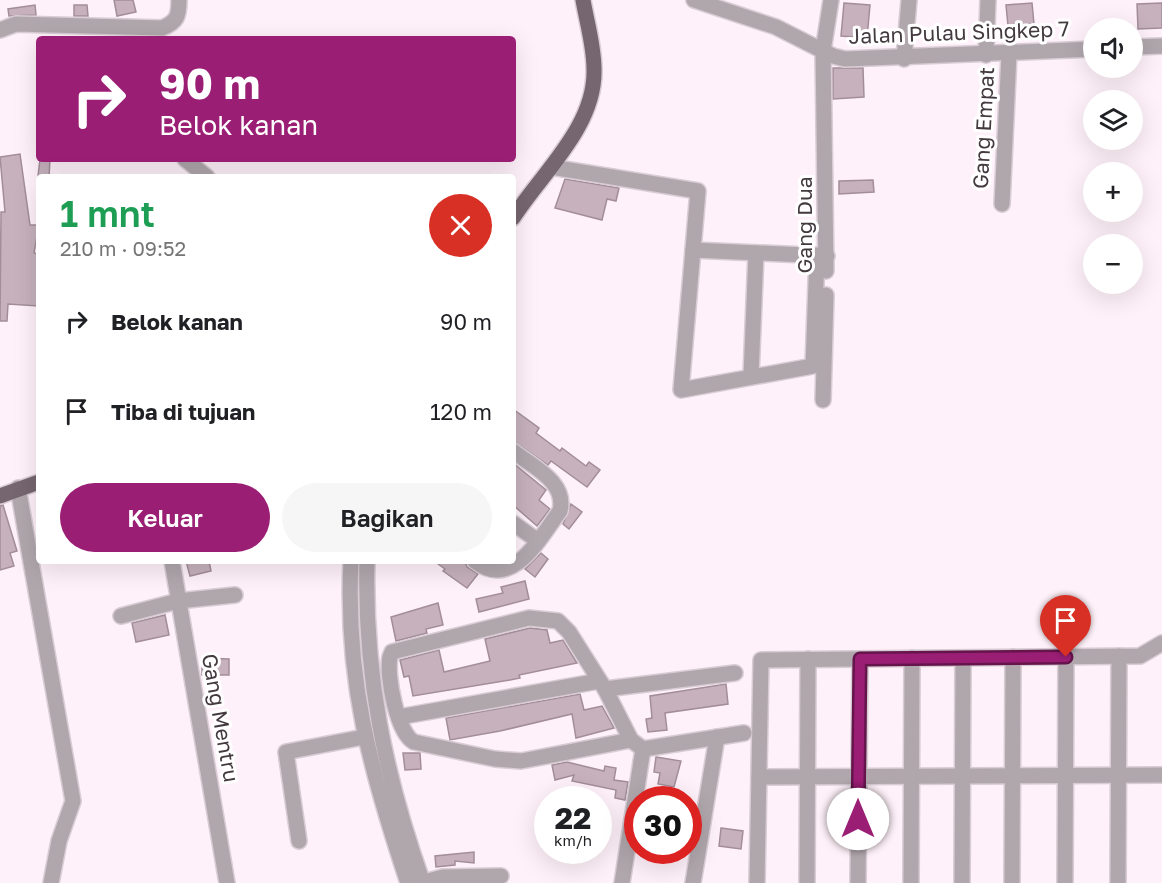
<!DOCTYPE html>
<html lang="id">
<head>
<meta charset="utf-8">
<style>
	:root { --surface:#fff; --page:#f6f6f6; --text:#202124; --muted:#757577; --accent:#9b1e75 }
	body { margin:0; font-family:"Golos Text",sans-serif; background:var(--page); color:var(--text); height:100vh; display:flex; flex-direction:column; font-size:22px; white-space:nowrap }
	* { box-sizing:border-box; margin:0 }
	p { font-size:20px; color:var(--muted) }
	.icon { flex:none; width:33px; height:33px; fill:none; stroke:currentColor; stroke-width:2; stroke-linecap:round; stroke-linejoin:round }
	.map { position:relative; flex:1; overflow:hidden }
	.details { position:absolute; left:36px; top:174px; width:480px; height:390px; display:flex; flex-direction:column; background:var(--surface); border-radius:6px; box-shadow:0 6px 24px #0002 }
	.details>* { flex:none }
	.banner { position:absolute; left:36px; top:36px; width:480px; height:126px; border-radius:6px; box-shadow:0 6px 24px #0002; background:#9b1e75; color:#fff; overflow:hidden }
	.tools { position:absolute; left:1083px; top:18px; display:grid; gap:12px }
	.tools a { display:grid; place-items:center; width:60px; height:60px; border-radius:50%; background:var(--surface); box-shadow:0 6px 24px #0002; font-size:30px }
	.speed { position:absolute; left:534px; top:786px; display:flex; gap:12px; font-size:30px; font-weight:700; text-align:center }
	.speed>* { display:grid; place-content:center; width:78px; height:78px; border-radius:50%; background:var(--surface); box-shadow:0 6px 24px #0002; line-height:1 }
	.speed small { font-size:15px; font-weight:400 }
	.speed .limit { border:9px solid #d22; background:#fff; color:#111 }
	.pin { position:absolute; display:grid; place-items:center; width:51px; height:51px; color:#fff; margin:-62px -26px; border-radius:50% 50% 50% 0; rotate:-45deg; box-shadow:0 0 6px #0007 }
	.pin .icon { rotate:45deg }
	.me { position:absolute; width:66px; margin:-33px; rotate:0deg; stroke-linejoin:round; filter:drop-shadow(0 0 4px #0008) }
	.turn { display:flex; align-items:center; gap:21px; height:126px; padding:0 24px; font-size:27px }
	.turn .icon { width:78px; height:78px; stroke-width:2.5 }
	.turn b { display:block; font-size:42px; line-height:51px }
	.round { display:grid; place-items:center; flex:none; width:63px; height:63px; border-radius:32px; background:var(--page) }
	.headline { display:flex; align-items:center; justify-content:space-between; height:102px; padding:0 24px }
	h1 { font-size:36px; font-weight:600; line-height:45px; color:#1e9e55 }
	.primary-button { display:flex; gap:12px; margin-top:auto; padding:12px 24px }
	.primary-button a { flex:1; height:69px; border-radius:36px; background:var(--accent); color:#fff; font-size:24px; font-weight:600; line-height:69px; text-align:center }
	.primary-button a+a { background:var(--page); color:var(--text) }
	ul { padding:0; list-style:none }
	li { display:flex; align-items:center; gap:18px; height:90px; padding:0 24px }
	li div { flex:1 }
	li b { display:block; font-size:22px }
	li em { font-style:normal }
	.map>svg:first-child { display:block }
	.building { fill:#c6b1bd; stroke:#a28d99; stroke-width:1.5 }
	.lines { fill:none; stroke-linecap:round; stroke-linejoin:round }
	.minor-casing { stroke:#d9ccd4; stroke-width:18 }
	.major-casing { stroke:#d9ccd4; stroke-width:18 }
	.minor { stroke:#b0a7ac; stroke-width:15 }
	.major { stroke:#76666f; stroke-width:15 }
	.route-casing { stroke:#65144c; stroke-width:15 }
	.route { stroke:#9b1e75; stroke-width:10 }
	.labels { text-anchor:middle; stroke-width:6; stroke-linejoin:round; paint-order:stroke }
	.street-label { font-size:21px; fill:#433a3f; stroke:#fff }
</style>
</head>
<body>
<div class="map">
<svg width="1162" height="883" viewBox="0 0 1162 883">
	<rect width="100%" height="100%" fill="#fff1f9"/>
	<!-- building -->
	<g class="building">
		<path d="M114,0H133L136,12L117,16Z"/>
		<path d="M844,3L870,5L867,38L841,36Z"/>
		<path d="M1032,3L1034,24L1008,26L1006,5Z"/>
		<path d="M1162,3V28L1138,29L1137,4Z"/>
		<path d="M35,5L36,15L9,16L8,9Z"/>
		<path d="M74,5H87L88,16H74Z"/>
		<path d="M833,68H863L864,97L833,99Z"/>
		<path d="M20,154L30,225H39L34,253L39,254L38,306L8,304L7,321H0L1,212H5L0,157Z"/>
		<path d="M40,159H50L49,177L38,176Z"/>
		<path d="M565,179L619,188L616,201L607,199L602,220L555,208Z"/>
		<path d="M873,180L874,192L839,194V181Z"/>
		<path d="M513,409L539,428L536,433L560,451L562,448L586,466L589,462L600,470L587,487L551,461L548,465L513,441Z"/>
		<path d="M513,463L546,490L539,500L550,509L537,526L513,505Z"/>
		<path d="M571,504L582,512L569,529L563,524Z"/>
		<path d="M3,505L17,551L10,553L14,566L0,570V506Z"/>
		<path d="M541,553L548,559L535,577L525,569Z"/>
		<path d="M186,561H209L211,571L190,576Z"/>
		<path d="M434,561H465L467,567L478,574L467,588L443,571L445,569Z"/>
		<path d="M525,581L529,599L479,612L476,599L503,593L501,587Z"/>
		<path d="M438,603L443,625L426,629L427,633L396,641L391,617Z"/>
		<path d="M165,615L169,635L136,642L132,623Z"/>
		<path d="M530,628L547,630L550,643L563,640L577,663L519,675L520,678L510,680L413,696L409,676L404,677L400,660L439,650L444,672L490,661L485,639Z"/>
		<path d="M202,658L229,659V675H202Z"/>
		<path d="M726,684L728,704L665,713L667,730L648,732L646,719L652,718L650,696Z"/>
		<path d="M580,694L584,710L602,706L614,728L576,738L572,714L500,731L450,740L446,718Z"/>
		<path d="M403,753H420L421,769L405,770Z"/>
		<path d="M656,757L681,761L674,787L658,784L660,773L654,772Z"/>
		<path d="M567,762L604,771L605,766L616,768L614,780L628,782L625,800L615,798L616,790L572,781L574,775L555,780L552,765Z"/>
		<path d="M721,828L743,831L741,849L719,846Z"/>
		<path d="M474,852V863L455,861V865L436,867L435,856Z"/>
	</g>
	<g class="lines">
		<defs>
			<g id="minor">
				<path d="M694,0L776,27L833,56L845,59L1094,49"/>
				<path d="M0,30L16,24L162,28C177,22 179,16 179,0"/>
				<path d="M1132,47L1162,46"/>
				<path d="M986,55L988,0"/>
				<path d="M904,59L909,0"/>
				<path d="M185,159L207,177"/>
				<path d="M551,167L698,191L681,390L813,366L817,255"/>
				<path d="M1002,204L1009,54"/>
				<path d="M693,250L827,256"/>
				<path d="M826,271L823,51L831,0"/>
				<path d="M751,376L756,253"/>
				<path d="M823,400L826,295"/>
				<path d="M18,488L73,801L59,841L51,883"/>
				<path d="M513,523L538,541"/>
				<path d="M172,561L227,883"/>
				<path d="M351,561C345,680 371,772 408,883"/>
				<path d="M367,561C364,675 385,776 423,883"/>
				<path d="M475,561C513,591 540,537 560,511C567,482 533,467 513,451"/>
				<path d="M121,616L178,601L235,595"/>
				<path d="M605,689L735,673"/>
				<path d="M399,717L599,681"/>
				<path d="M643,749L744,733"/>
				<path d="M759,777L1162,775"/>
				<path d="M299,841L286,752L364,737"/>
				<path d="M421,883L443,877L501,876"/>
				<path d="M622,883L643,749L631,740L605,689L569,632L558,621L529,618L392,652L390,657C386,675 397,733 414,742L495,759L521,761L631,740"/>
				<path d="M693,883L717,737"/>
				<path d="M757,883L761,660L1140,656L1162,643"/>
				<path d="M807,883L808,659"/>
				<path d="M858,883L860,659"/>
				<path d="M911,883L912,658"/>
				<path d="M962,883L963,658"/>
				<path d="M1012,883L1013,657"/>
				<path d="M1065,883L1066,657"/>
				<path d="M1118,883L1119,656"/>
			</g>
			<g id="major">
				<path d="M513,218C542,173 596,126 594,69C594,46 587,23 583,0"/>
				<path d="M0,496L39,482"/>
			</g>
		</defs>
		<!-- minor casing -->
		<use href="#minor" class="minor-casing"/>
		<!-- major casing -->
		<use href="#major" class="major-casing"/>
		<!-- minor -->
		<use href="#minor" class="minor"/>
		<!-- major -->
		<use href="#major" class="major"/>
	</g>
	<g class="lines">
		<defs>
			<path id="route" d="M858,819L860,659L1066,657"/>
		</defs>
		<!-- route casing -->
		<use href="#route" class="route-casing"/>
		<!-- route -->
		<use href="#route" class="route"/>
	</g>
	<g class="labels">
		<!-- street labels -->
		<g class="street-label">
			<text transform="translate(959 33) rotate(-2)" y="7">Jalan Pulau Singkep 7</text>
			<text transform="translate(984 128) rotate(-87)" y="7">Gang Empat</text>
			<text transform="translate(805 225) rotate(-90)" y="7">Gang Dua</text>
			<text transform="translate(220 718) rotate(80)" y="7">Gang Mentru</text>
		</g>
	</g>
</svg>
<div class="tools">
<a><svg class="icon" aria-label="sound" viewBox="0 0 24 24"><path d="M4 9h4l5-4v14l-5-4H4zM17 9q2 3 0 6"/></svg></a>
<a><svg class="icon" aria-label="layers" viewBox="0 0 24 24"><path d="M12 4l9 5-9 5-9-5zM3 14l9 5 9-5"/></svg></a>
<a>+</a>
<a>−</a>
</div>
<div class="speed"><div>22<small>km/h</small></div><div class="limit">30</div></div>
<div class="pin" style="left:1066px;top:657px;background:#d93025"><svg class="icon" aria-label="arrive" viewBox="0 0 24 24"><path d="M6 21V4h12l-3 4 3 4H6"/></svg></div>
<svg class="me" style="left:858px;top:819px" viewBox="-20 -20 40 40"><circle r="19" fill="#fff"/><path d="M0-13L10 11 0 6-10 11z" fill="#9b1e75"/></svg>
<div class="banner">
<div class="turn"><svg class="icon" aria-label="right" viewBox="0 0 24 24"><path d="M7 20v-9h11M14 6l5 5-5 5"/></svg><div><b>90 m</b>Belok kanan</div></div>
</div>
<section class="details">
<div class="headline"><div><h1>1 mnt</h1><p>210 m · 09:52</p></div><a class="round" style="background:#d93025;color:#fff"><svg class="icon" aria-label="close" viewBox="0 0 24 24"><path d="M6 6l12 12M18 6L6 18"/></svg></a></div>
<ul>
<li><svg class="icon" aria-label="right" viewBox="0 0 24 24"><path d="M7 20v-9h11M14 6l5 5-5 5"/></svg><div><b>Belok kanan</b></div><em>90 m</em></li>
<li><svg class="icon" aria-label="arrive" viewBox="0 0 24 24"><path d="M6 21V4h12l-3 4 3 4H6"/></svg><div><b>Tiba di tujuan</b></div><em>120 m</em></li>
</ul>
<div class="primary-button"><a>Keluar</a><a>Bagikan</a></div>
</section>
</div>
</body>
</html>
